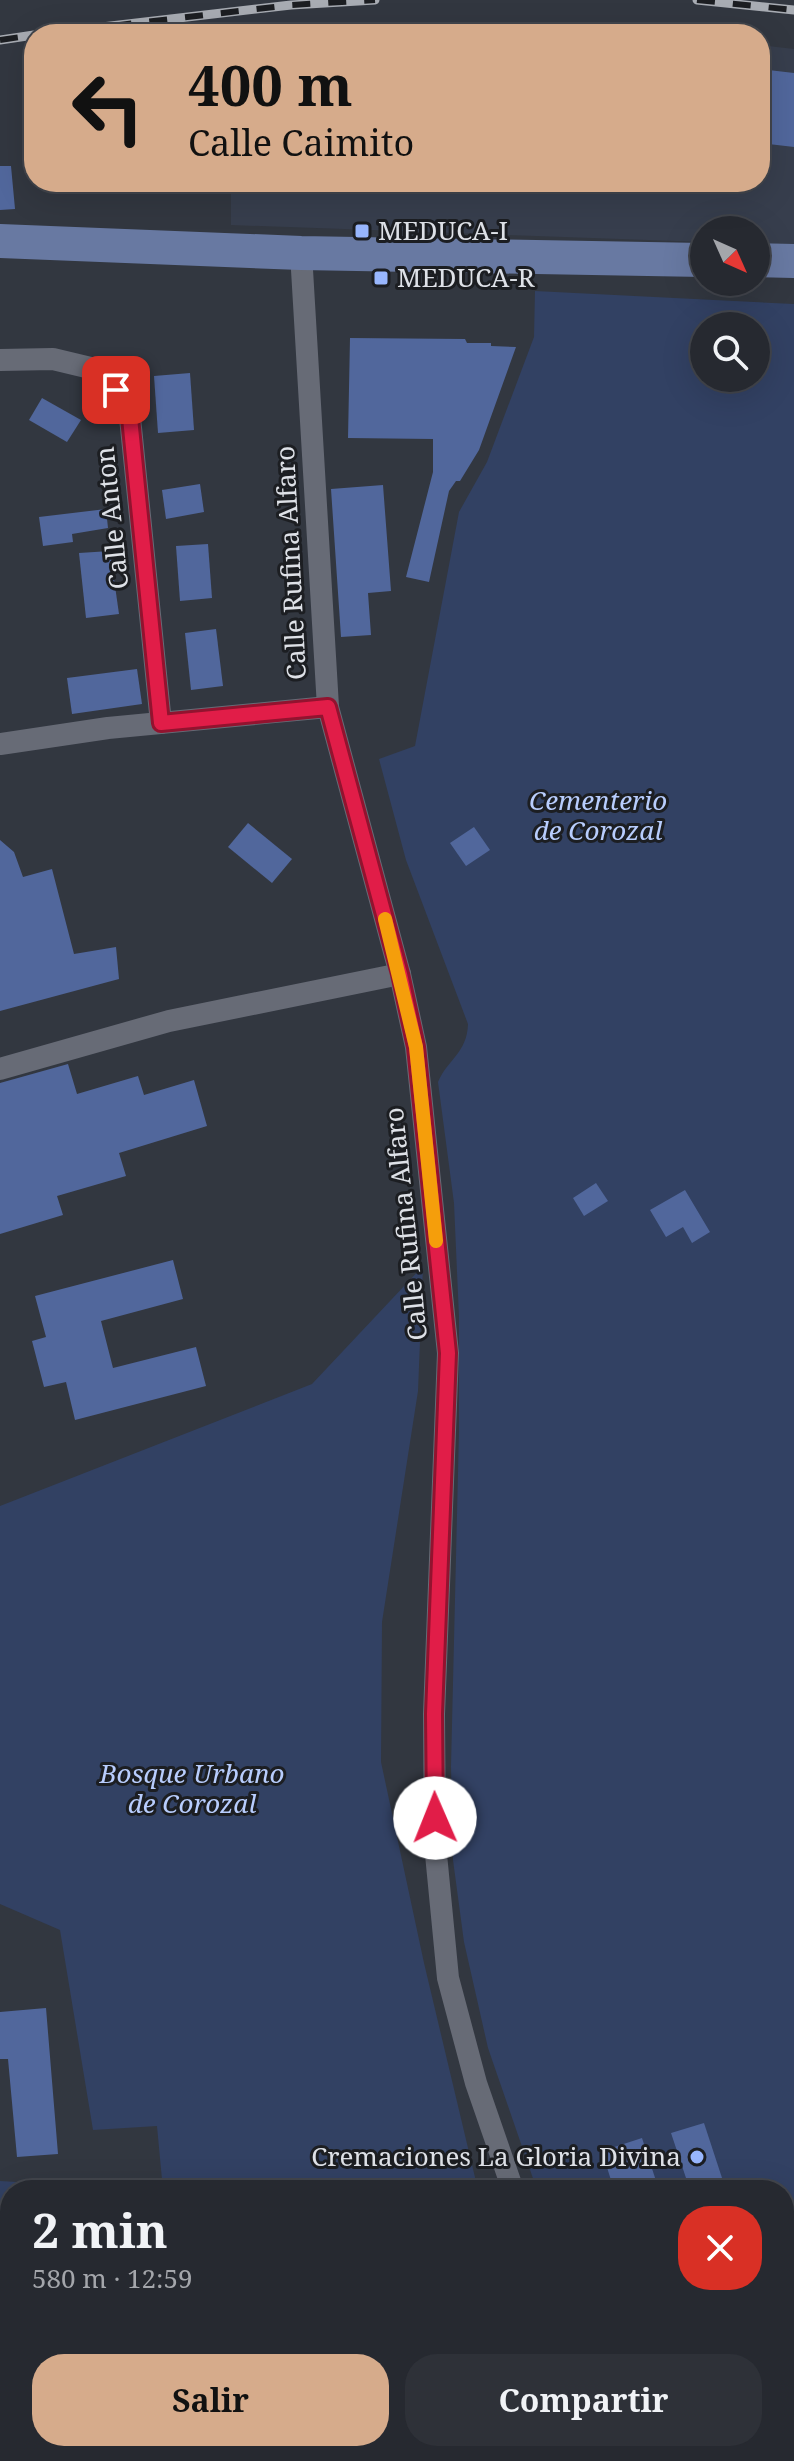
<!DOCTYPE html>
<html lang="es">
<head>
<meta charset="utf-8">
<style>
	:root { --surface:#262930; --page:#2e3138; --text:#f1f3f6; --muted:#a4a6ab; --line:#42454c; --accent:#d6ab8b }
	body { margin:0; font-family:"Noto Serif",serif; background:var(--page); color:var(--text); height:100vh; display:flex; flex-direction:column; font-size:30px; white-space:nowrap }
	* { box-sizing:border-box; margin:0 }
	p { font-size:26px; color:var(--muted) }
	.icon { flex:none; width:44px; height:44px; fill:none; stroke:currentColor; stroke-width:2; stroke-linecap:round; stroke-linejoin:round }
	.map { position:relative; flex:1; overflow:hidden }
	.side { position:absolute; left:0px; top:2180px; width:794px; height:282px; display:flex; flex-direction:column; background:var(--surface); border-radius:32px 32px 0 0; box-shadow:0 8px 32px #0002,0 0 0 2px var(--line) }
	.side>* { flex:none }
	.hud { position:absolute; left:24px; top:24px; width:746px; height:168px; border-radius:32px; box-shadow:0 8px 32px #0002,0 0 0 2px var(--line); background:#d6ab8b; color:#111; overflow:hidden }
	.needle { width:52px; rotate:135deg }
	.fabs { position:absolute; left:690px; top:216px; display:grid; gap:16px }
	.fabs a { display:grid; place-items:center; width:80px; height:80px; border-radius:50%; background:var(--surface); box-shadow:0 8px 32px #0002,0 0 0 2px var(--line); font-size:40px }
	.pin { position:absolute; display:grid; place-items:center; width:68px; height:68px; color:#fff; margin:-34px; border-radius:16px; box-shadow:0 4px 12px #0006 }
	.me { position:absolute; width:88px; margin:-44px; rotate:359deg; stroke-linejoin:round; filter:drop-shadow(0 0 6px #0008) }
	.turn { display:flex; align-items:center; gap:28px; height:168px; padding:0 32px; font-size:36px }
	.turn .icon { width:104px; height:104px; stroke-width:2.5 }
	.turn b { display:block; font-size:56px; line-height:68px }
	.round { display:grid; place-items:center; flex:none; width:84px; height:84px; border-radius:32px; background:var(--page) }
	.overview { display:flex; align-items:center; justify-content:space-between; height:136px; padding:0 32px }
	h1 { font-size:48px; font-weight:700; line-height:60px }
	.action { display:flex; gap:16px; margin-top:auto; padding:16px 32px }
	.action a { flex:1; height:92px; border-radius:32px; background:var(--accent); color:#111; font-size:32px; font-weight:700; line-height:92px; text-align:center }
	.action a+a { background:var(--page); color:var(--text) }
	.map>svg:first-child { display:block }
	.built { fill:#373e4d }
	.green { fill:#324163; fill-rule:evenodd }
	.building { fill:#51679c }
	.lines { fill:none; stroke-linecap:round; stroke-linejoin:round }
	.minor { stroke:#676b76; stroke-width:22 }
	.primary { stroke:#6879a2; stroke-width:34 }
	.rail-casing { stroke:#a8acb3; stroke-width:9 }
	.rail { stroke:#1c1e22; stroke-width:6; stroke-dasharray:18; stroke-linecap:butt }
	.route-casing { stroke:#92132f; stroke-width:20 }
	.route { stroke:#e11d48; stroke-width:14 }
	.slow { stroke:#f59e0b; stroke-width:14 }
	.poi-dot { fill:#98b6fd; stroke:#1c1e22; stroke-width:3 }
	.labels { text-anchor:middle; stroke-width:6; stroke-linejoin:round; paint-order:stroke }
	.poi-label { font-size:26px; fill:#dee1e7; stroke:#1c1e22; text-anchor:start }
	.street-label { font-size:26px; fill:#dee1e7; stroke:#1c1e22 }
	.park-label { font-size:26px; font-style:italic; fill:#b8cdfd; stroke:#1c1e22 }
</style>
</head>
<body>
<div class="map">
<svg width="794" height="2461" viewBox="0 0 794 2461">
	<rect width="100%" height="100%" fill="#323740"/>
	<!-- built -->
	<path class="built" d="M760,45L794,49V245L756,243V230H704V242L231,225V182H760Z"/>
	<!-- green -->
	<g class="green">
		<path d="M535,291L794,304V2375L784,2368V2190H537L488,2048L464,1942L453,1860L451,1767L459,1431V1317L454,1203L438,1082C448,1059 467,1053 468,1024L406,860L379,759L415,746L459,512L487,462L534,337ZM704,326H756V378H704Z"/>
		<path d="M423,1266L418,1391L382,1622L381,1762L424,1963L478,2190H163L157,2126L93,2130L60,1930L0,1904V1506L312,1384Z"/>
		<path d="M0,2181L17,2182L22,2190H10V2452H534V2461H0Z"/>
	</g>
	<!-- building -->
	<g class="building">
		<path d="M760,69L794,73V147L760,143Z"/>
		<path d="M0,166H11L15,209L0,210Z"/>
		<path d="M350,338L465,339L467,343H491V346L516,347L479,450L460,481H456L449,491L429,582L406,577L433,472V439L348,438Z"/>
		<path d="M190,373L194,430L158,433L154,376Z"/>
		<path d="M42,398L81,420L67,442L29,420Z"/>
		<path d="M200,484L204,512L166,519L162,490Z"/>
		<path d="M383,485L391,591L368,593L371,635L341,637L331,489Z"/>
		<path d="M106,509L108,528L72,534L73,542L43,546L39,517Z"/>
		<path d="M208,544L212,598L180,601L176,546Z"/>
		<path d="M110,551L119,614L86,618L79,553Z"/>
		<path d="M216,629L223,686L191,690L185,633Z"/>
		<path d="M137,669L142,704L72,714L67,678Z"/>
		<path d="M248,823L292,859L272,883L228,847Z"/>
		<path d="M474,827L490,850L466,866L450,843Z"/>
		<path d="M0,840L14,852L23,877L52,869L74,954L116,947L119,979L0,1011Z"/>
		<path d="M68,1064L77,1094L138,1076L144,1095L194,1080L207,1126L119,1153L126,1176L57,1196L63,1215L0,1234V1083Z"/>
		<path d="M596,1183L608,1201L584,1216L573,1198Z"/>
		<path d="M685,1190L710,1232L692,1243L683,1227L666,1237L650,1210Z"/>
		<path d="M173,1260L183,1299L101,1321L113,1368L196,1347L206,1386L75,1420L66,1382L44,1387L32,1341L46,1337L35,1296Z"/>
		<path d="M46,2008L58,2154L17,2157L8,2059H0V2012Z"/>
		<path d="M704,2123L723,2181L690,2190L671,2133Z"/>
		<path d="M642,2138L659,2190H614L602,2151Z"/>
	</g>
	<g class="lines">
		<!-- minor -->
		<g class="minor">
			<path d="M301,253L328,707L400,974L416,1047L448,1353L434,1714L435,1844L448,1978L476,2083L513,2190"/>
			<path d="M0,360L53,359L103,371L129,408L161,723"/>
			<path d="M0,744L108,728L328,707"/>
			<path d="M0,1069L169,1021L400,974"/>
			<path d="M578,2452L579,2461"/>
		</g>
		<!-- primary -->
		<g class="primary">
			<path d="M0,241L301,253L704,260"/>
			<path d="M756,260L794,261"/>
		</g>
		<defs>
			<g id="rail">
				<path d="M697,0L794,10"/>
				<path d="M42,34L291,5L375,0"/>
				<path d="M0,40L34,35"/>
			</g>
		</defs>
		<!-- rail casing -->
		<use href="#rail" class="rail-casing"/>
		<!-- rail -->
		<use href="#rail" class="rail"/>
	</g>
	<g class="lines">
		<defs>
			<path id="route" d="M116,390L129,408L161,723L328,707L400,974L416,1047L448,1353L434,1714L435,1818"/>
		</defs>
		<!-- route casing -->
		<use href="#route" class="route-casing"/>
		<!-- route -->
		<use href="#route" class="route"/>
		<!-- slow -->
		<path class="slow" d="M385,919L416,1047L436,1241"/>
	</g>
	<!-- markers -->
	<g class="poi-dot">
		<rect x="354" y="223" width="16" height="16" rx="4"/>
		<rect x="373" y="270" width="16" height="16" rx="4"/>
		<circle cx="697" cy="2157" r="8"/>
	</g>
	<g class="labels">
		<!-- poi labels -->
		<g class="poi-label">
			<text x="378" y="240">MEDUCA-I</text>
			<text x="397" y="287">MEDUCA-R</text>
			<text x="681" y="2166" text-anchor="end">Cremaciones La Gloria Divina</text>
		</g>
		<!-- street labels -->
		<g class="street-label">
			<text transform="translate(112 518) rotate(-96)" y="9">Calle Anton</text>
			<text transform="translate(291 563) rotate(-93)" y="9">Calle Rufina Alfaro</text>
			<text transform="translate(406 1224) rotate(-96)" y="9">Calle Rufina Alfaro</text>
		</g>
		<!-- park labels -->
		<g class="park-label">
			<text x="598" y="810">Cementerio<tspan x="598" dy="30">de Corozal</tspan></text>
			<text x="192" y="1783">Bosque Urbano<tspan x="192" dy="30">de Corozal</tspan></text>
		</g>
	</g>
</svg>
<div class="fabs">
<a><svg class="needle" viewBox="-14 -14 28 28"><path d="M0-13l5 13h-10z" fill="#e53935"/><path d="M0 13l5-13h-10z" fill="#a4a6ab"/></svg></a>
<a><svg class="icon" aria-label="search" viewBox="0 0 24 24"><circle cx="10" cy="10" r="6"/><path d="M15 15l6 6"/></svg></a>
</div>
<div class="pin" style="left:116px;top:390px;background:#d93025"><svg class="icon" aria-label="arrive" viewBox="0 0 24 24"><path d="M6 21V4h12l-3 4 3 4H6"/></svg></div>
<svg class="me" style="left:435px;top:1818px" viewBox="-20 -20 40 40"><circle r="19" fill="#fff"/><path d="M0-13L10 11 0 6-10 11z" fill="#e11d48"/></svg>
<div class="hud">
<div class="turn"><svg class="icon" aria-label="left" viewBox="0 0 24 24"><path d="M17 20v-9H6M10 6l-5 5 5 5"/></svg><div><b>400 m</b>Calle Caimito</div></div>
</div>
<section class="side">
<div class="overview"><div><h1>2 min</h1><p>580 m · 12:59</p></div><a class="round" style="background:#d93025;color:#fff"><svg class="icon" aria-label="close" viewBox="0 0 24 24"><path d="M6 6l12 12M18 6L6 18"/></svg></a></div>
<div class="action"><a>Salir</a><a>Compartir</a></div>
</section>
</div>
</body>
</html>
